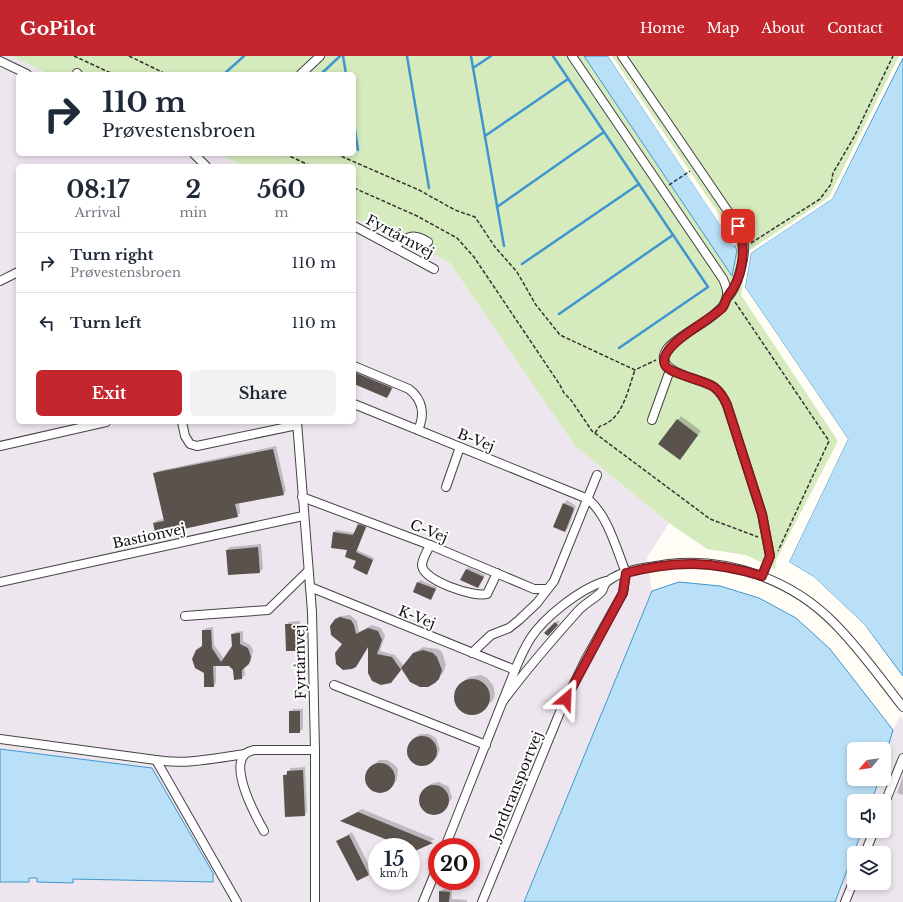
<!DOCTYPE html>
<html lang="en">
<head>
<meta charset="utf-8">
<style>
	:root { --surface:#fff; --page:#f2f2f3; --text:#1f2937; --muted:#747a83; --line:#e0e1e3; --accent:#c4262e }
	body { margin:0; font-family:"Libre Baskerville",serif; background:var(--page); color:var(--text); height:100vh; display:flex; flex-direction:column; font-size:15px; white-space:nowrap }
	* { box-sizing:border-box; margin:0 }
	p { font-size:13px; color:var(--muted) }
	.icon { flex:none; width:22px; height:22px; fill:none; stroke:currentColor; stroke-width:2; stroke-linecap:round; stroke-linejoin:round }
	.map { position:relative; flex:1; overflow:hidden }
	.drawer { position:absolute; left:16px; top:108px; width:340px; height:260px; display:flex; flex-direction:column; background:var(--surface); border-radius:6px; box-shadow:0 2px 6px #0003 }
	.drawer>* { flex:none }
	.top-card { position:absolute; left:16px; top:16px; width:340px; height:84px; border-radius:6px; box-shadow:0 2px 6px #0003; background:#fff; color:var(--text); overflow:hidden }
	.needle { width:26px; rotate:241deg }
	.fabs { position:absolute; left:847px; top:686px; display:grid; gap:8px }
	.fabs a { display:grid; place-items:center; width:44px; height:44px; border-radius:6px; background:var(--surface); box-shadow:0 2px 6px #0003; font-size:20px }
	.speed { position:absolute; left:368px; top:782px; display:flex; gap:8px; font-size:20px; font-weight:700; text-align:center }
	.speed>* { display:grid; place-content:center; width:52px; height:52px; border-radius:50%; background:var(--surface); box-shadow:0 2px 6px #0003; line-height:1 }
	.speed small { font-size:10px; font-weight:400 }
	.speed .limit { border:6px solid #d22; background:#fff; color:#111 }
	.pin { position:absolute; display:grid; place-items:center; width:34px; height:34px; color:#fff; margin:-17px; border-radius:8px; box-shadow:0 2px 6px #0006 }
	.me { position:absolute; width:44px; margin:-22px; rotate:26deg; stroke-linejoin:round; filter:drop-shadow(0 0 3px #0008) }
	.turn { display:flex; align-items:center; gap:14px; height:84px; padding:0 20px; font-size:18px }
	.turn .icon { width:52px; height:52px; stroke-width:2.5 }
	.turn b { display:block; font-size:28px; line-height:34px }
	.eta { display:flex; justify-content:space-evenly; align-items:center; height:68px; text-align:center }
	.eta b { font-size:24px; font-weight:800; line-height:28px }
	.cta { display:flex; gap:8px; margin-top:auto; padding:8px 20px }
	.cta a { flex:1; height:46px; border-radius:6px; background:var(--accent); color:#fff; font-size:16px; font-weight:800; line-height:46px; text-align:center }
	.cta a+a { background:var(--page); color:var(--text) }
	ul { padding:0; list-style:none }
	li { display:flex; align-items:center; gap:12px; height:60px; padding:0 20px; border-top:1px solid var(--line) }
	li div { flex:1 }
	li b { display:block; font-size:15px }
	li em { font-style:normal }
	header { display:flex; align-items:center; gap:24px; box-sizing:border-box; height:56px; padding:0 20px; background:var(--accent); color:#fff }
	header strong { font-size:19px }
	nav { display:flex; gap:22px; margin-inline-start:auto; font-size:14px }
	.map>svg:first-child { display:block }
	.industrial { fill:#eee6ef; fill-rule:evenodd }
	.green { fill:#d5ebbd }
	.water { fill:#b9e0f7; stroke:#3f96cf }
	.pier { fill:#fffdf5 }
	.shadow { fill:#0003 }
	.lines { fill:none; stroke-linecap:round; stroke-linejoin:round }
	.stream { stroke:#3f96cf; stroke-width:2.5 }
	.building { fill:#5a524d }
	.minor-casing { stroke:#444; stroke-width:10 }
	.path { stroke:#333; stroke-width:1.5; stroke-dasharray:4 2; stroke-linecap:butt }
	.minor { stroke:#fff; stroke-width:8 }
	.route-casing { stroke:#7f191e; stroke-width:10 }
	.route { stroke:#c4262e; stroke-width:7 }
	.labels { text-anchor:middle; stroke-width:4; stroke-linejoin:round; paint-order:stroke }
	.street-label { font-size:14px; fill:#111; stroke:#fff }
</style>
</head>
<body>
<header>
<strong>GoPilot</strong>
<nav><a>Home</a><a>Map</a><a>About</a><a>Contact</a></nav>
</header>
<div class="map">
<svg width="903" height="846" viewBox="0 0 903 846">
	<rect width="100%" height="100%" fill="#fffdf5"/>
	<!-- industrial -->
	<g class="industrial">
		<path d="M0,0H11L49,18H18V98H219L244,110H18V366H354V162L449,206L575,390L669,467L647,502L652,535L524,846H0V826H29V822H37V826L73,827V823L213,826L152,712L0,693ZM377,791H411V825H377ZM437,791H471V825H437Z"/>
		<path d="M900,660L903,664V846H835L862,775H884V745H872L879,723H884V704L893,674ZM854,797H884V827H854Z"/>
	</g>
	<!-- green -->
	<path class="green" d="M11,0H584L732,220L737,194L734,190L737,185L612,0H899L829,141L747,196L741,239L838,385L776,504L775,513L746,499L707,493L669,467L575,390L449,206L354,162V110H244L219,98H354V18H49Z"/>
	<!-- water -->
	<g class="water">
		<path d="M584,0H608L737,194L732,220Z"/>
		<path d="M903,2V620L864,568L814,521L789,506L848,383L745,231L751,197L832,143Z"/>
		<path d="M679,526L720,530L759,542L796,562L830,593L893,674L884,704V693H854V723H879L872,745H854V775H862L835,846H524L652,535Z"/>
		<path d="M0,693L152,712L213,817V826L73,823V827L37,826V822H29V826H0Z"/>
	</g>
	<!-- pier -->
	<g class="pier">
		<path d="M608,0H610L735,188L734,190Z"/>
		<path d="M903,0L832,143L751,197L745,231L848,383L789,506L814,521L864,568L903,622L862,570L813,522L787,507L846,383L743,231L749,196L831,142Z"/>
	</g>
	<!-- shadow -->
	<g class="shadow">
		<path d="M354,312L394,329L390,338L387,341L354,327Z"/>
		<path d="M681,360L701,375L683,400L660,388Z"/>
		<path d="M276,390L286,435L283,438L239,447L240,457L237,460L161,474L154,467L158,464L164,463L155,418L158,415Z"/>
		<path d="M567,444L576,450L568,472L565,475L564,448Z"/>
		<path d="M361,466L367,469L357,494L374,502L367,518L349,493L332,491L334,476L336,474L355,477Z"/>
		<path d="M261,488L263,513L259,516L229,518L227,494L230,491Z"/>
		<path d="M468,511L485,519L478,531L467,513Z"/>
		<path d="M420,524L437,531L431,543L414,536Z"/>
		<path d="M350,559L357,565L359,576L372,569L381,572L385,580L380,595L395,599L404,610L415,596L423,591L438,593L442,596L446,609L443,617L438,622L403,612L391,626L369,590L359,606L343,587L336,563L340,560Z"/>
		<path d="M558,564L560,566L548,579L546,577Z"/>
		<path d="M300,565L301,590L298,594L286,569L289,566Z"/>
		<path d="M213,571L214,589L224,603L233,590L232,579L235,576L243,575V585L250,589L253,594L251,605L244,611L245,619L242,622L229,609H216V627L213,630L203,590V575L206,572Z"/>
		<path d="M481,619L487,622L493,629L495,638L493,644L478,658H466L458,652L456,646L455,637L466,623L470,621Z"/>
		<path d="M293,653H303V673L299,676L290,656Z"/>
		<path d="M420,678H429L436,682L440,693L437,701L429,708L419,710L412,706L407,699V693L412,684Z"/>
		<path d="M379,704H387L395,709L398,713L397,724L387,735H375L367,728L366,721L367,715Z"/>
		<path d="M305,711L307,756L304,759L284,720L291,712Z"/>
		<path d="M903,720V738L902,739L897,737Z"/>
		<path d="M439,726L449,731L452,742L443,755L438,758H429L420,750V740L430,728Z"/>
		<path d="M362,753L435,783L415,794L342,764Z"/>
		<path d="M352,776L372,815L358,824L338,785Z"/>
		<path d="M471,821L474,822L469,830L456,825H471Z"/>
		<path d="M443,833H452V843L467,844V846H440V836Z"/>
	</g>
	<g class="lines">
		<!-- stream -->
		<g class="stream">
			<path d="M343,0L346,18"/>
			<path d="M407,0L429,132"/>
			<path d="M471,0L504,190"/>
			<path d="M553,0L708,231L619,292"/>
			<path d="M473,12L491,0"/>
			<path d="M224,18L244,0"/>
			<path d="M321,18L340,0"/>
			<path d="M354,67L358,94"/>
			<path d="M485,80L568,23"/>
			<path d="M497,151L604,76"/>
			<path d="M522,208L639,128"/>
			<path d="M559,258L673,179"/>
		</g>
	</g>
	<!-- building -->
	<g class="building">
		<path d="M354,316L392,332L387,342L354,328Z"/>
		<path d="M677,363L698,379L680,404L658,388Z"/>
		<path d="M273,393L284,439L235,448L238,461L161,478V475L155,476L153,467L164,465L153,417Z"/>
		<path d="M563,447L572,451L574,453L565,476L553,471Z"/>
		<path d="M358,468L366,471L356,496L373,504L367,519L353,512L356,505L345,501L347,494L331,492L333,476L353,479Z"/>
		<path d="M258,491L260,517L228,519L226,494Z"/>
		<path d="M466,513L484,521L478,532L460,524Z"/>
		<path d="M417,526L436,533L431,544L413,536Z"/>
		<path d="M340,561L351,564L354,569L356,578L368,572L378,575L382,584L377,598L392,601L401,614L391,627L381,629L372,625L368,617V591L356,611L352,613L343,614L336,608L335,597L342,588L331,579L330,570L335,563Z"/>
		<path d="M555,566L558,569L548,580L544,577Z"/>
		<path d="M285,568H297L298,595H286Z"/>
		<path d="M202,574H211L212,592L221,606L232,590L231,578L240,577V588L248,592L251,601L249,608L242,614V623L234,624L233,614L229,610H213L214,631H204V617L195,612L192,603L196,594L202,590Z"/>
		<path d="M423,594L433,597L437,601L442,614L439,623L435,627L428,631H420L410,626L401,612L413,597Z"/>
		<circle cx="472" cy="641" r="18"/>
		<rect x="289" y="655" width="11" height="22"/>
		<circle cx="422" cy="695" r="15"/>
		<circle cx="380" cy="722" r="15"/>
		<path d="M303,714L305,760L285,761L283,719H287V715Z"/>
		<circle cx="434" cy="744" r="15"/>
		<path d="M358,756L433,787L415,795L411,793V791H405L340,765Z"/>
		<path d="M349,779L369,819L357,825L336,785Z"/>
		<path d="M439,835L450,836L449,846H439Z"/>
	</g>
	<g class="lines">
		<defs>
			<g id="minor">
				<path d="M572,0L723,223C728,234 729,239 723,250C718,255 713,260 707,264C696,272 675,283 667,293C651,317 701,322 714,331C720,336 724,342 727,349L762,458L770,500L762,520"/>
				<path d="M622,0L738,170C740,176 743,182 744,189C745,202 737,232 728,241"/>
				<path d="M0,5L27,18"/>
				<path d="M77,17L78,18"/>
				<path d="M301,18L320,0"/>
				<path d="M194,98L206,110"/>
				<path d="M354,170L434,213"/>
				<path d="M393,191C408,181 412,176 428,186"/>
				<path d="M0,225L18,216"/>
				<path d="M354,310L409,333C423,344 425,359 418,374"/>
				<path d="M354,348L588,443C608,460 616,492 626,517"/>
				<path d="M652,364L670,314"/>
				<path d="M182,366L185,380L190,388L197,390L297,369"/>
				<path d="M297,366L312,556L315,694V846"/>
				<path d="M0,390L106,366"/>
				<path d="M446,431L460,391"/>
				<path d="M302,441L430,489L534,533H547"/>
				<path d="M430,489C428,494 422,503 422,509C422,524 474,542 487,538L497,517"/>
				<path d="M0,526L303,460"/>
				<path d="M310,531L515,614C519,604 524,593 530,583C544,561 581,532 606,525"/>
				<path d="M185,560L268,554L308,515"/>
				<path d="M472,597L491,579L509,572L519,564L537,547L554,525L597,419"/>
				<path d="M334,629L486,689"/>
				<path d="M503,645C526,614 552,584 578,555C585,547 595,543 602,535C604,532 604,527 608,525C623,513 650,511 669,508C728,501 792,524 834,567C860,593 881,623 903,651"/>
				<path d="M0,683L156,704L237,846"/>
				<path d="M156,704C186,709 216,702 245,698"/>
				<path d="M884,749L903,702"/>
				<path d="M264,775C255,759 230,713 245,698C247,696 251,695 254,694H315"/>
				<path d="M445,791L515,614"/>
				<path d="M865,797L874,775"/>
				<path d="M423,846L437,812"/>
				<path d="M482,846L560,656L586,603L623,537L626,517"/>
				<path d="M845,846L854,824"/>
			</g>
		</defs>
		<!-- minor casing -->
		<use href="#minor" class="minor-casing"/>
		<!-- path -->
		<g class="path">
			<path d="M74,0L113,18"/>
			<path d="M129,0L166,18"/>
			<path d="M285,98L311,110"/>
			<path d="M336,98L419,134L455,154L475,161L495,191L517,216L536,249L560,279L635,314L656,304"/>
			<path d="M669,129L690,115"/>
			<path d="M354,132L417,160L457,182L474,201L560,329L564,337L571,344L592,375L710,463L758,481"/>
			<path d="M751,187L820,143L831,128L833,117L854,81L893,0"/>
			<path d="M735,246L829,385L778,495"/>
			<path d="M595,377L600,370C623,364 628,333 635,314"/>
		</g>
		<!-- minor -->
		<use href="#minor" class="minor"/>
	</g>
	<g class="lines">
		<defs>
			<path id="route" d="M566,643L623,537L626,517C676,504 713,505 762,520L770,500L762,458L727,349C724,342 721,336 714,331C704,324 669,318 665,309C657,289 711,265 723,251C725,248 726,243 728,240C743,222 747,192 738,170"/>
		</defs>
		<!-- route casing -->
		<use href="#route" class="route-casing"/>
		<!-- route -->
		<use href="#route" class="route"/>
	</g>
	<g class="labels">
		<!-- street labels -->
		<g class="street-label">
			<text transform="translate(400 180) rotate(28)" y="5">Fyrtårnvej</text>
			<text transform="translate(476 384) rotate(22)" y="5">B-Vej</text>
			<text transform="translate(429 475) rotate(22)" y="5">C-Vej</text>
			<text transform="translate(149 480) rotate(-12)" y="5">Bastionvej</text>
			<text transform="translate(417 561) rotate(22)" y="5">K-Vej</text>
			<text transform="translate(300 606) rotate(-91)" y="5">Fyrtårnvej</text>
			<text transform="translate(516 730) rotate(-68)" y="5">Jordtransportvej</text>
		</g>
	</g>
</svg>
<div class="fabs">
<a><svg class="needle" viewBox="-14 -14 28 28"><path d="M0-13l5 13h-10z" fill="#e53935"/><path d="M0 13l5-13h-10z" fill="#747a83"/></svg></a>
<a><svg class="icon" aria-label="sound" viewBox="0 0 24 24"><path d="M4 9h4l5-4v14l-5-4H4zM17 9q2 3 0 6"/></svg></a>
<a><svg class="icon" aria-label="layers" viewBox="0 0 24 24"><path d="M12 4l9 5-9 5-9-5zM3 14l9 5 9-5"/></svg></a>
</div>
<div class="speed"><div>15<small>km/h</small></div><div class="limit">20</div></div>
<div class="pin" style="left:738px;top:170px;background:#d93025"><svg class="icon" aria-label="arrive" viewBox="0 0 24 24"><path d="M6 21V4h12l-3 4 3 4H6"/></svg></div>
<svg class="me" style="left:566px;top:643px" viewBox="-20 -20 40 40"><path d="M0-17L14 15 0 8-14 15z" fill="#c4262e" stroke="#fff" stroke-width="4"/></svg>
<div class="top-card">
<div class="turn"><svg class="icon" aria-label="right" viewBox="0 0 24 24"><path d="M7 20v-9h11M14 6l5 5-5 5"/></svg><div><b>110 m</b>Prøvestensbroen</div></div>
</div>
<section class="drawer">
<div class="eta">
<div><b>08:17</b><p>Arrival</p></div>
<div><b>2</b><p>min</p></div>
<div><b>560</b><p>m</p></div>
</div>
<ul>
<li><svg class="icon" aria-label="right" viewBox="0 0 24 24"><path d="M7 20v-9h11M14 6l5 5-5 5"/></svg><div><b>Turn right</b><p>Prøvestensbroen</p></div><em>110 m</em></li>
<li><svg class="icon" aria-label="left" viewBox="0 0 24 24"><path d="M17 20v-9H6M10 6l-5 5 5 5"/></svg><div><b>Turn left</b></div><em>110 m</em></li>
</ul>
<div class="cta"><a>Exit</a><a>Share</a></div>
</section>
</div>
</body>
</html>
